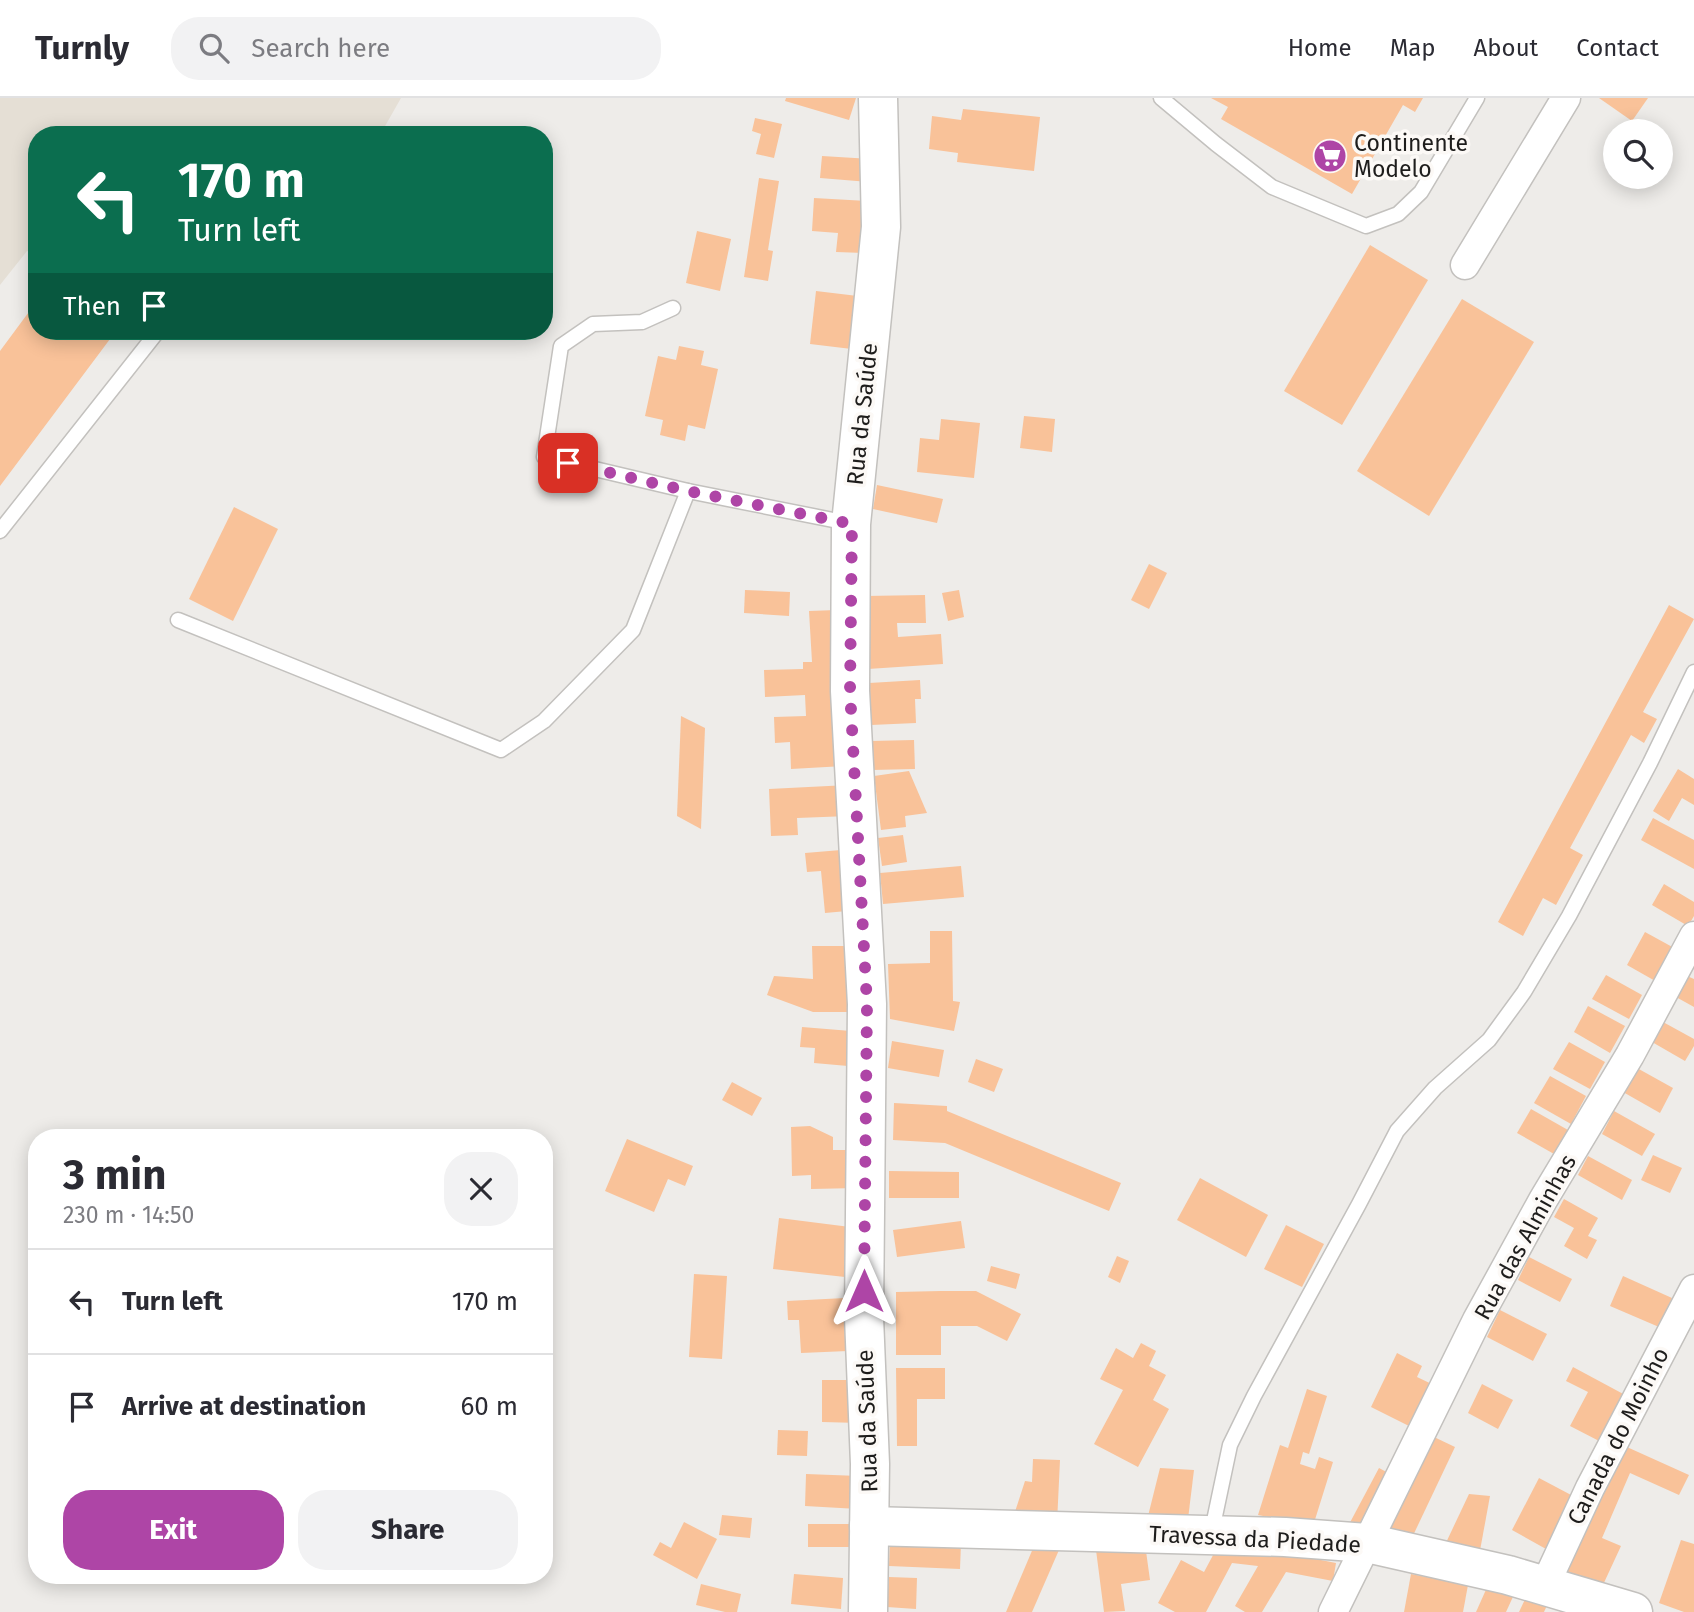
<!DOCTYPE html>
<html lang="en">
<head>
<meta charset="utf-8">
<style>
	:root { --surface:#fff; --page:#f2f2f3; --text:#2b2b33; --muted:#7c7c81; --line:#e1e1e2; --accent:#ae45a6 }
	body { margin:0; font-family:"Fira Sans",sans-serif; background:var(--page); color:var(--text); height:100vh; display:flex; flex-direction:column; font-size:26px; white-space:nowrap }
	* { box-sizing:border-box; margin:0 }
	p { font-size:23px; color:var(--muted) }
	.icon { flex:none; width:38px; height:38px; fill:none; stroke:currentColor; stroke-width:2; stroke-linecap:round; stroke-linejoin:round }
	.map { position:relative; flex:1; overflow:hidden }
	.details { position:absolute; left:28px; top:1031px; width:525px; height:455px; display:flex; flex-direction:column; background:var(--surface); border-radius:28px; box-shadow:0 4px 18px #0003 }
	.details>* { flex:none }
	.guide { position:absolute; left:28px; top:28px; width:525px; height:214px; border-radius:28px; box-shadow:0 4px 18px #0003; background:#0b6e4f; color:#fff; overflow:hidden }
	.controls { position:absolute; left:1603px; top:21px; display:grid; gap:14px }
	.controls a { display:grid; place-items:center; width:70px; height:70px; border-radius:50%; background:var(--surface); box-shadow:0 4px 18px #0003; font-size:35px }
	.pin { position:absolute; display:grid; place-items:center; width:60px; height:60px; color:#fff; margin:-30px; border-radius:14px; box-shadow:0 4px 10px #0006 }
	.me { position:absolute; width:77px; margin:-38px; rotate:0deg; stroke-linejoin:round; filter:drop-shadow(0 0 5px #0008) }
	.turn { display:flex; align-items:center; gap:24px; height:147px; padding:0 35px; font-size:32px }
	.turn .icon { width:91px; height:91px; stroke-width:2.5 }
	.turn b { display:block; font-size:49px; line-height:60px }
	.then { display:flex; align-items:center; height:66px; padding:0 35px; background:#0003; gap:14px; font-size:26px }
	.round { display:grid; place-items:center; flex:none; width:74px; height:74px; border-radius:28px; background:var(--page) }
	.head { display:flex; align-items:center; justify-content:space-between; height:119px; padding:0 35px }
	h1 { font-size:42px; font-weight:700; line-height:52px }
	.cta { display:flex; gap:14px; margin-top:auto; padding:14px 35px }
	.cta a { flex:1; height:80px; border-radius:28px; background:var(--accent); color:#fff; font-size:28px; font-weight:700; line-height:80px; text-align:center }
	.cta a+a { background:var(--page); color:var(--text) }
	ul { padding:0; list-style:none }
	li { display:flex; align-items:center; gap:21px; height:105px; padding:0 35px; border-top:2px solid var(--line) }
	li div { flex:1 }
	li b { display:block; font-size:26px }
	li em { font-style:normal }
	header { display:flex; align-items:center; gap:42px; box-sizing:border-box; height:98px; padding:0 35px; background:var(--surface); border-bottom:2px solid var(--line) }
	header strong { font-size:33px }
	nav { display:flex; gap:38px; margin-inline-start:auto; font-size:24px }
	.search { width:490px; height:63px; background:var(--page); display:flex; align-items:center; gap:18px; box-sizing:border-box; padding:0 24px; border-radius:28px; color:var(--muted); font-size:26px }
	.map>svg:first-child { display:block }
	.built { fill:#e5dfd5 }
	.building { fill:#f9c299 }
	.lines { fill:none; stroke-linecap:round; stroke-linejoin:round }
	.lane-casing { stroke:#c3c1be; stroke-width:17 }
	.street-casing { stroke:#c3c1be; stroke-width:31 }
	.secondary-casing { stroke:#c3c1be; stroke-width:41 }
	.lane { stroke:#fff; stroke-width:14 }
	.street { stroke:#fff; stroke-width:28 }
	.secondary { stroke:#fff; stroke-width:38 }
	.route { stroke:#ae45a6; stroke-width:12; stroke-dasharray:0 21.6 }
	.labels { text-anchor:middle; stroke-width:7; stroke-linejoin:round; paint-order:stroke }
	.poi-label { font-size:23px; fill:#1e1d1c; stroke:#fcf9f6; text-anchor:start }
	.street-label { font-size:23px; fill:#1e1d1c; stroke:#fcf9f6 }
</style>
</head>
<body>
<header>
<strong>Turnly</strong>
<div class="search"><svg class="icon" aria-label="search" viewBox="0 0 24 24"><circle cx="10" cy="10" r="6"/><path d="M15 15l6 6"/></svg>Search here</div>
<nav><a>Home</a><a>Map</a><a>About</a><a>Contact</a></nav>
</header>
<div class="map">
<svg width="1694" height="1514" viewBox="0 0 1694 1514">
	<rect width="100%" height="100%" fill="#eeece9"/>
	<!-- built -->
	<path class="built" d="M0,0H401L380,37H37V156L27,153L0,187Z"/>
	<!-- building -->
	<g class="building">
		<path d="M786,0H856L849,22L785,3Z"/>
		<path d="M1211,0H1423L1415,14L1403,7L1352,96L1221,21L1228,9Z"/>
		<path d="M1599,0H1648L1632,23Z"/>
		<path d="M963,11L1040,19L1034,73L957,64L958,55L929,51L932,18L961,22Z"/>
		<path d="M755,20L782,26L774,60L756,56L761,36L752,33Z"/>
		<path d="M822,58L871,61L869,84L820,80Z"/>
		<path d="M759,80L779,83L768,152L773,153L768,183L744,179Z"/>
		<path d="M814,100L867,103L864,155L836,154L838,135L812,133Z"/>
		<path d="M697,133L731,141L720,193L686,185Z"/>
		<path d="M1370,147L1428,182L1342,327L1284,293Z"/>
		<path d="M816,193L866,199L860,252L810,246Z"/>
		<path d="M1462,201L1534,244L1429,418L1357,373Z"/>
		<path d="M37,203V233H116L0,388V253Z"/>
		<path d="M679,248L704,253L701,267L718,271L705,331L688,327L685,343L660,337L663,322L645,318L658,258L676,262Z"/>
		<path d="M1024,318L1055,321L1052,354L1020,350Z"/>
		<path d="M941,321L980,325L974,380L917,374L920,340L939,342Z"/>
		<path d="M877,387L943,401L937,425L873,411Z"/>
		<path d="M234,409L278,431L233,523L189,501Z"/>
		<path d="M1149,466L1167,475L1149,511L1131,502Z"/>
		<path d="M745,492L790,494L789,518L744,515Z"/>
		<path d="M959,492L964,519L948,523L942,495Z"/>
		<path d="M925,497L926,525H897L898,539L941,536L943,566L868,571L865,498Z"/>
		<path d="M1669,507L1694,521L1643,614L1657,621L1644,645L1631,637L1570,750L1583,757L1556,807L1543,800L1523,838L1498,824Z"/>
		<path d="M837,512L844,668L791,671L790,644L775,645L774,619L806,618L805,597L765,599L764,572L803,571V564H812L809,513Z"/>
		<path d="M920,582L921,601H915L916,625L871,627L869,585Z"/>
		<path d="M681,618L705,630L701,731L677,718Z"/>
		<path d="M914,642L915,671L872,672L871,643Z"/>
		<path d="M1678,671L1694,681V707L1682,700L1669,723L1653,713Z"/>
		<path d="M909,673L927,715L905,718L906,729L881,732L874,678Z"/>
		<path d="M848,687L849,718L797,720L798,737L771,738L769,691Z"/>
		<path d="M1653,720L1694,742V771L1641,742Z"/>
		<path d="M903,737L907,764L882,768L878,740Z"/>
		<path d="M853,751L858,812L825,815L821,773L807,774L805,755Z"/>
		<path d="M961,768L964,799L883,806L880,775Z"/>
		<path d="M1664,786L1694,804V818L1688,828L1652,807Z"/>
		<path d="M930,833H952L953,903L960,904L954,933L890,921L888,866L930,865Z"/>
		<path d="M1645,834L1676,851L1657,884L1627,867Z"/>
		<path d="M812,848H860L861,914H813L767,897L774,878L813,881Z"/>
		<path d="M1606,877L1642,897L1629,921L1592,901Z"/>
		<path d="M1687,878L1694,881V909L1676,899Z"/>
		<path d="M1588,908L1625,928L1610,955L1574,934Z"/>
		<path d="M1663,924L1694,941V948L1685,963L1652,944Z"/>
		<path d="M802,929L851,933L848,968L814,965L815,950L800,949Z"/>
		<path d="M892,943L944,952L939,979L888,970Z"/>
		<path d="M1569,944L1605,964L1590,991L1553,971Z"/>
		<path d="M976,961L1003,971L994,994L968,984Z"/>
		<path d="M1637,970L1673,990L1660,1015L1623,994Z"/>
		<path d="M1550,978L1586,998L1571,1026L1534,1005Z"/>
		<path d="M732,984L762,1000L752,1018L722,1002Z"/>
		<path d="M894,1005L947,1008V1013L1121,1085L1109,1113L945,1045L893,1042Z"/>
		<path d="M1531,1011L1568,1032L1554,1056L1517,1035Z"/>
		<path d="M1614,1013L1655,1036L1642,1058L1602,1036Z"/>
		<path d="M810,1028L833,1039V1052H857L858,1090L811,1091V1077L792,1078L791,1029Z"/>
		<path d="M627,1041L693,1068L685,1088L668,1081L654,1114L605,1093Z"/>
		<path d="M1653,1057L1682,1070L1670,1095L1641,1082Z"/>
		<path d="M1588,1058L1632,1082L1622,1102L1578,1077Z"/>
		<path d="M889,1073L959,1074V1100H889Z"/>
		<path d="M1200,1080L1268,1117L1246,1159L1177,1122Z"/>
		<path d="M1564,1101L1598,1120L1588,1138L1597,1142L1587,1161L1564,1148L1574,1130L1554,1119Z"/>
		<path d="M779,1120L850,1129L845,1179L773,1171Z"/>
		<path d="M961,1123L965,1150L897,1159L893,1132Z"/>
		<path d="M1286,1127L1324,1146L1302,1189L1264,1171Z"/>
		<path d="M1117,1158L1129,1163L1120,1185L1108,1179Z"/>
		<path d="M1529,1159L1572,1181L1560,1204L1518,1182Z"/>
		<path d="M991,1168L1020,1176L1016,1191L987,1183Z"/>
		<path d="M694,1176L727,1178L722,1261L689,1259Z"/>
		<path d="M1623,1178L1672,1200L1659,1229L1610,1208Z"/>
		<path d="M941,1193H976L1021,1216L1007,1243L977,1228H941V1257H896V1194Z"/>
		<path d="M845,1200L848,1253L801,1255L799,1222H788L787,1203Z"/>
		<path d="M1500,1212L1547,1236L1533,1263L1487,1239Z"/>
		<path d="M1141,1245L1156,1253L1149,1268L1166,1277L1153,1302L1169,1311L1138,1369L1094,1346L1123,1292L1100,1281L1116,1250L1133,1260Z"/>
		<path d="M1397,1255L1422,1268L1417,1279L1438,1289L1417,1332L1371,1309Z"/>
		<path d="M1573,1269L1627,1298L1603,1345L1570,1328L1588,1294L1566,1283Z"/>
		<path d="M896,1270H945V1301H917V1348H897Z"/>
		<path d="M822,1282H861L860,1325L822,1324Z"/>
		<path d="M1482,1286L1513,1302L1498,1331L1468,1315Z"/>
		<path d="M1307,1291L1327,1298L1309,1356L1303,1354L1300,1366L1315,1371L1319,1359L1333,1364L1313,1428L1258,1417L1280,1347L1288,1350Z"/>
		<path d="M778,1332L808,1333L807,1358L777,1357Z"/>
		<path d="M1434,1339L1455,1349L1409,1446L1386,1439Z"/>
		<path d="M1618,1345L1689,1377L1679,1397L1630,1375L1602,1440L1621,1448L1602,1489L1562,1471Z"/>
		<path d="M1033,1361L1060,1362L1057,1425L1012,1423L1025,1383L1032,1384Z"/>
		<path d="M1160,1370L1194,1372L1188,1421L1147,1422Z"/>
		<path d="M1379,1370L1396,1379L1367,1435L1346,1432Z"/>
		<path d="M806,1376L859,1378L858,1411L805,1408Z"/>
		<path d="M1539,1380L1573,1398L1546,1451L1512,1432Z"/>
		<path d="M1469,1396L1490,1398L1479,1458L1443,1451Z"/>
		<path d="M722,1417L752,1420L750,1440L719,1437Z"/>
		<path d="M684,1424L717,1441L697,1481L653,1457L660,1444L671,1450Z"/>
		<path d="M808,1426H857L858,1449H808Z"/>
		<path d="M890,1442L961,1445L960,1471L889,1468Z"/>
		<path d="M1681,1442L1694,1446V1514H1684L1659,1505Z"/>
		<path d="M1145,1446L1150,1482L1121,1486L1125,1513L1104,1514L1096,1452Z"/>
		<path d="M1219,1446L1260,1450L1336,1465L1333,1483L1286,1474L1262,1514H1245L1235,1508L1258,1468L1232,1465L1206,1514H1175L1158,1505L1181,1462L1204,1474Z"/>
		<path d="M1034,1448L1059,1452L1032,1514H1006Z"/>
		<path d="M794,1476L843,1480L841,1511L791,1506Z"/>
		<path d="M1411,1476L1468,1487L1463,1514H1404Z"/>
		<path d="M889,1479L917,1480L916,1511L887,1509Z"/>
		<path d="M1489,1485L1517,1490L1506,1514H1476Z"/>
		<path d="M701,1486L741,1496L737,1514H725L696,1507Z"/>
		<path d="M1529,1493L1553,1494L1544,1514H1519Z"/>
	</g>
	<g class="lines">
		<defs>
			<g id="lane">
				<path d="M1161,0L1216,46L1272,89L1366,128L1398,116L1421,94L1477,0"/>
				<path d="M673,210L642,224L593,226L561,248L544,359L688,393L848,425"/>
				<path d="M0,433L158,233"/>
				<path d="M178,522L501,652L544,623L633,532L688,393"/>
				<path d="M1211,1437L1230,1347L1254,1298L1359,1106L1397,1033L1435,990L1489,942L1524,894L1569,818L1650,665L1694,574"/>
			</g>
			<g id="street">
				<path d="M1465,167L1566,0"/>
				<path d="M1545,1487L1590,1390L1694,1191"/>
				<path d="M1333,1514L1477,1222L1543,1102L1630,957L1694,838"/>
			</g>
			<g id="secondary">
				<path d="M869,1428L1285,1439L1367,1445L1508,1477L1633,1514"/>
				<path d="M868,1514L870,1366L864,1219L867,906L850,593L851,426L881,129L878,0"/>
			</g>
		</defs>
		<!-- lane casing -->
		<use href="#lane" class="lane-casing"/>
		<!-- street casing -->
		<use href="#street" class="street-casing"/>
		<!-- secondary casing -->
		<use href="#secondary" class="secondary-casing"/>
		<!-- lane -->
		<use href="#lane" class="lane"/>
		<!-- street -->
		<use href="#street" class="street"/>
		<!-- secondary -->
		<use href="#secondary" class="secondary"/>
	</g>
	<g class="lines">
		<!-- route -->
		<path class="route" d="M568,365L688,393L852,426L850,593L867,906L864,1193"/>
	</g>
	<!-- icons -->
	<defs>
		<symbol id="supermarket-disc" viewBox="-11 -11 22 22"><circle r="9.5" fill="#ae45a6" stroke="#fcf9f6"/><path d="M-6-5.5h2.5l.6 2H6L4.5 2H-2.5L-4.4-4H-6ZM-1.5 3.2a1.3 1.3 0 1 0 .1 0ZM3 3.2a1.3 1.3 0 1 0 .1 0Z" fill="#fff"/></symbol>
	</defs>
	<g fill-rule="evenodd">
		<use href="#supermarket-disc" x="1311" y="39" width="38" height="38"/>
	</g>
	<g class="labels">
		<!-- poi labels -->
		<g class="poi-label">
			<text x="1354" y="53">Continente<tspan x="1354" dy="26">Modelo</tspan></text>
		</g>
		<!-- street labels -->
		<g class="street-label">
			<text transform="translate(862 316) rotate(-84)" y="8">Rua da Saúde</text>
			<text transform="translate(1525 1139) rotate(-61)" y="8">Rua das Alminhas</text>
			<text transform="translate(867 1323) rotate(-92)" y="8">Rua da Saúde</text>
			<text transform="translate(1618 1338) rotate(-63)" y="8">Canada do Moinho</text>
			<text transform="translate(1255 1441) rotate(3)" y="8">Travessa da Piedade</text>
		</g>
	</g>
</svg>
<div class="controls">
<a><svg class="icon" aria-label="search" viewBox="0 0 24 24"><circle cx="10" cy="10" r="6"/><path d="M15 15l6 6"/></svg></a>
</div>
<div class="pin" style="left:568px;top:365px;background:#d93025"><svg class="icon" aria-label="arrive" viewBox="0 0 24 24"><path d="M6 21V4h12l-3 4 3 4H6"/></svg></div>
<svg class="me" style="left:864px;top:1193px" viewBox="-20 -20 40 40"><path d="M0-17L14 15 0 8-14 15z" fill="#ae45a6" stroke="#fff" stroke-width="4"/></svg>
<div class="guide">
<div class="turn"><svg class="icon" aria-label="left" viewBox="0 0 24 24"><path d="M17 20v-9H6M10 6l-5 5 5 5"/></svg><div><b>170 m</b>Turn left</div></div>
<div class="then">Then<svg class="icon" aria-label="arrive" viewBox="0 0 24 24"><path d="M6 21V4h12l-3 4 3 4H6"/></svg></div>
</div>
<section class="details">
<div class="head"><div><h1>3 min</h1><p>230 m · 14:50</p></div><a class="round"><svg class="icon" aria-label="close" viewBox="0 0 24 24"><path d="M6 6l12 12M18 6L6 18"/></svg></a></div>
<ul>
<li><svg class="icon" aria-label="left" viewBox="0 0 24 24"><path d="M17 20v-9H6M10 6l-5 5 5 5"/></svg><div><b>Turn left</b></div><em>170 m</em></li>
<li><svg class="icon" aria-label="arrive" viewBox="0 0 24 24"><path d="M6 21V4h12l-3 4 3 4H6"/></svg><div><b>Arrive at destination</b></div><em>60 m</em></li>
</ul>
<div class="cta"><a>Exit</a><a>Share</a></div>
</section>
</div>
</body>
</html>
